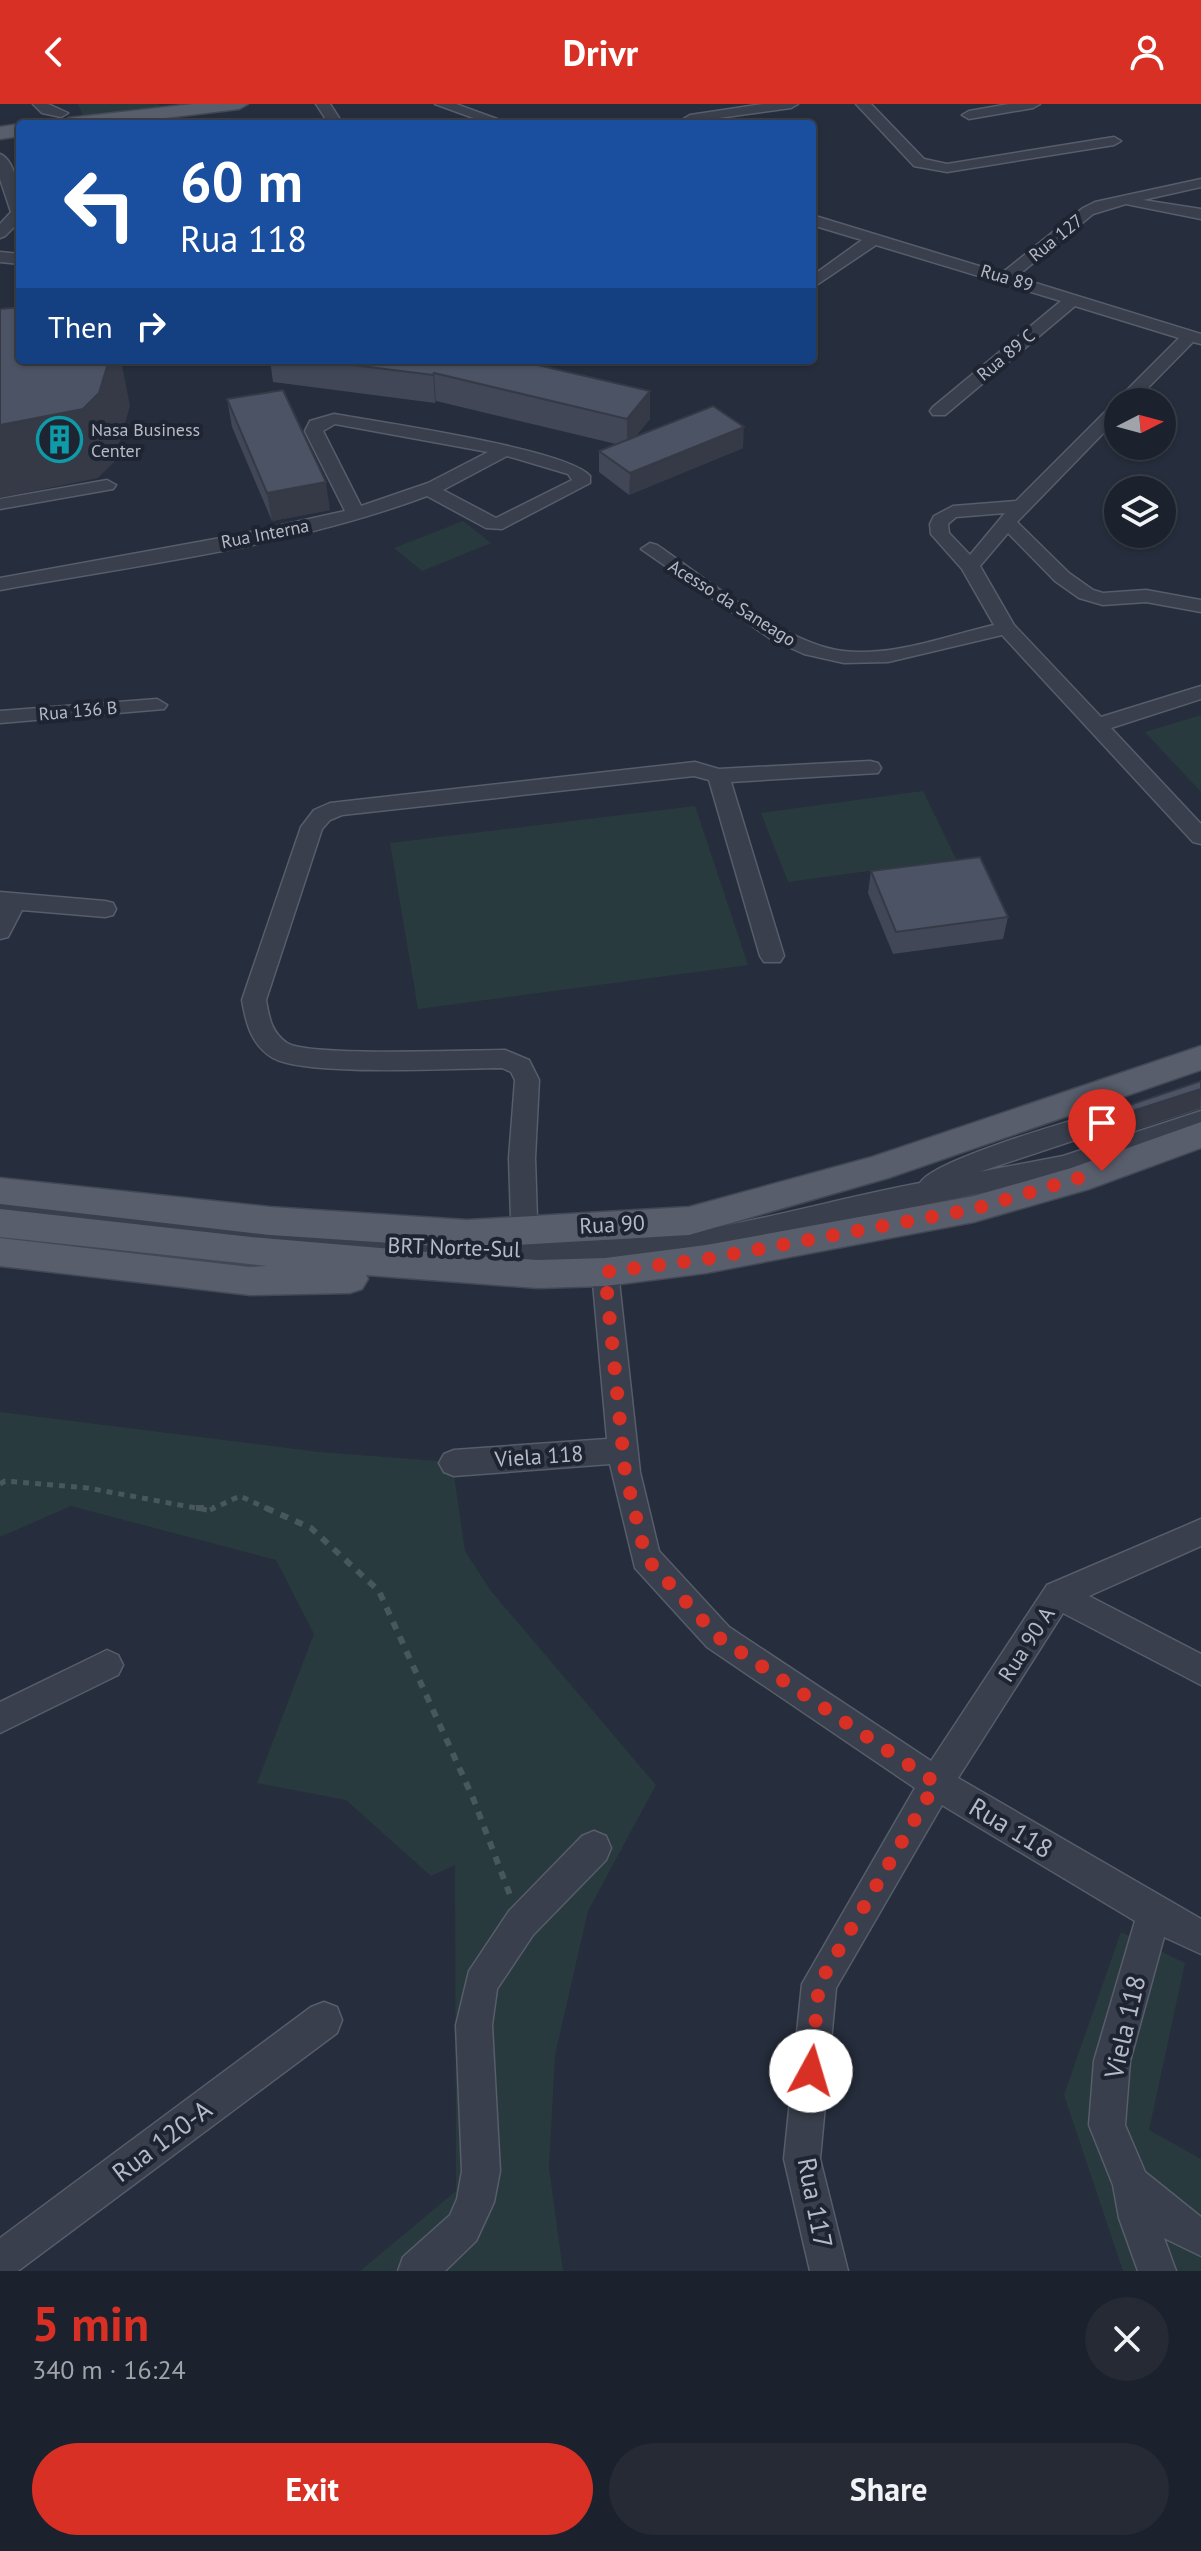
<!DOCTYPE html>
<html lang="en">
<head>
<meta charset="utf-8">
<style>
	:root { --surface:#1c222d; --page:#252a35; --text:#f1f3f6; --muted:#a0a4aa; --line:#3a3f49; --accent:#d93025 }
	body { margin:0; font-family:"PT Sans",sans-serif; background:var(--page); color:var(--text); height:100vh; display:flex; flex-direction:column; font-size:30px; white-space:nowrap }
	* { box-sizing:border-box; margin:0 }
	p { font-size:26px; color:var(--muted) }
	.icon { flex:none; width:44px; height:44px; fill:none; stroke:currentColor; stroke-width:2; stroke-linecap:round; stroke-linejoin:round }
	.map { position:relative; height:2167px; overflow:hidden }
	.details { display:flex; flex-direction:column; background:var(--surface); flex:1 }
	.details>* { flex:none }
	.guide { position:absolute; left:16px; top:16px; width:800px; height:244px; border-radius:8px; box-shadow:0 2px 6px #0004,0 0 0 2px var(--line); background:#1a4fa0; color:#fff; overflow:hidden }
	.needle { width:52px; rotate:84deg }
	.controls { position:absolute; left:1104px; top:284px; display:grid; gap:16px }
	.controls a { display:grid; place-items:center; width:72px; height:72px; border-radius:50%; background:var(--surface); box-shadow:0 2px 6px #0004,0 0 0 2px var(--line); font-size:40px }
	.pin { position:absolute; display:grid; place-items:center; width:68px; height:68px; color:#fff; margin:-82px -34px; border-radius:50% 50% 50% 0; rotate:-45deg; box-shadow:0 0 8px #0007 }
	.pin .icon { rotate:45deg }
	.me { position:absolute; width:88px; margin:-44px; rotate:6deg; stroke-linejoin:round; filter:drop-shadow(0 0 6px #0008) }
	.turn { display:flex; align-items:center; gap:28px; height:168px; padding:0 32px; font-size:36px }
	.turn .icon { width:104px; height:104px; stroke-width:2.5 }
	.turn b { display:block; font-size:56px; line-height:68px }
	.then { display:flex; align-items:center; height:76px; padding:0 32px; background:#0003; gap:16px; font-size:30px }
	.round { display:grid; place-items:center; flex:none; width:84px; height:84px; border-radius:42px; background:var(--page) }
	.head { display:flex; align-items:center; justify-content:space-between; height:136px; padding:0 32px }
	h1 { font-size:48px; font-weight:700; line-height:60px; color:var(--accent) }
	.button { display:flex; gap:16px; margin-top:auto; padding:16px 32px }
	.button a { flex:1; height:92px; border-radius:48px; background:var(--accent); color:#fff; font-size:32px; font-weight:700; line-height:92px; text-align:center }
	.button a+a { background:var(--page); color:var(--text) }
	header { display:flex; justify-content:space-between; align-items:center; height:104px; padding:0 32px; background:var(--accent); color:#fff; font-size:36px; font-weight:700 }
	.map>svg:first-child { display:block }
	.green { fill:#293a3e }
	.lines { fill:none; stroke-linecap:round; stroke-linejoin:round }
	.minor-casing { stroke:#575d6a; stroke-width:3 }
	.major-casing { stroke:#424855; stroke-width:3 }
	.path-far1 { stroke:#48575c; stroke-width:5; stroke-dasharray:6 6; stroke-linecap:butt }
	.path { stroke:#48575c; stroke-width:6; stroke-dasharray:8 8; stroke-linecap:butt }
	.minor { fill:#393f4c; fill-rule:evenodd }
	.major { fill:#585e6c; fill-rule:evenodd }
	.wall { fill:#414756 }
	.shaded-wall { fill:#353a46 }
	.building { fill:#4c5364; stroke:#353a46; stroke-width:2 }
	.route { stroke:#d93025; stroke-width:14; stroke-dasharray:0 25.2 }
	.labels { text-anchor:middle; stroke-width:8; stroke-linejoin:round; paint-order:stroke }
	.far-street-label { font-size:18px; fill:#b5bac7; stroke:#1e2431 }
	.far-poi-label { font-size:18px; fill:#b5bac7; stroke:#1e2431; text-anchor:start }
	.street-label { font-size:22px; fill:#b5bac7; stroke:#1e2431 }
	.near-street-label { font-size:26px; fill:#b5bac7; stroke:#1e2431 }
</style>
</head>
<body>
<header><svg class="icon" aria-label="back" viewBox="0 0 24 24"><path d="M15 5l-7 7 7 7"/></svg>Drivr<svg class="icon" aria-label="person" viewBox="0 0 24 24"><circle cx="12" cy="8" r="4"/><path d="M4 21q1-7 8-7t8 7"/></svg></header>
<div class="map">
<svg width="1201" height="2167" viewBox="0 0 1201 2167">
	<rect width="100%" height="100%" fill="#262d3c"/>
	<!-- green -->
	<g class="green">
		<path d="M78,0H159L160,3L84,14Z"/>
		<path d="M463,417L491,439L422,467L394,444Z"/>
		<path d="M1201,611V688L1145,628Z"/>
		<path d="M923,687L956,755L788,778L761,709Z"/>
		<path d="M695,702L748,861L418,905L390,739Z"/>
		<path d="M0,1308L319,1348L452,1358L465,1447L491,1487L656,1681L588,1807L555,1951L549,2064L563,2167H360L456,2087L455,1761L431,1772L346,1696L257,1679L314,1530L276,1456L71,1402L0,1433Z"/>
		<path d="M1121,1828L1185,1859L1149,2026L1201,2055V2167H1123L1064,1991Z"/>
	</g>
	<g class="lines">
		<defs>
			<g id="minor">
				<path d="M33,0H48L68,9L61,13L42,9Z"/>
				<path d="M316,0H330L343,20H329Z"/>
				<path d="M435,0H456L511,20H490Z"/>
				<path d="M763,0H798L791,4L675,20L690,11Z"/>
				<path d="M856,0H871L924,55L947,60L1114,33L1121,37L1114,41L947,68L914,62Z"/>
				<path d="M1009,0H1040L1033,4L969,15L962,11L969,7Z"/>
				<path d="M0,50C18,57 20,99 20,117L5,132L0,134V120L11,108L0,75Z"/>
				<path d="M1201,75V83L1143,96L1201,105V115L1126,100L1093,110L1016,173L1201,230V240L1193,238L1134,298H1118V314L1017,418L1069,469L1093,486L1103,489L1146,486L1201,496V508L1146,498L1103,501L1079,494L1055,477L1008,429L980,462L1014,521L1101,613L1201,582V595L1111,624L1201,720V740L1193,738L1002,531L888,558L844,559L804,550L771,535L641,445L650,439L657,441C707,475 784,540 843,547C893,553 946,532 994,521L962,465L931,430L930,420L934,412L953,402L1016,397L1179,234L1075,202L945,311H933L930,307L933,303L1061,197L876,141L812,184V172L862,136L812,121V111L1002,169L1083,104L1095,98ZM1005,409L970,451L949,429L948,420L956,413Z"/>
				<path d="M0,148L20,150V160L0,158Z"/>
				<path d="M334,310C378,318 568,345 590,372V379L502,425L486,424L427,392C291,443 142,460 0,486V474L237,431L345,407L305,327L310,317ZM335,320L488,348L428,379L361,402L323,327ZM507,352L568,370L572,376L496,414L443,386Z"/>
				<path d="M107,376L116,381L113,385L0,405V395Z"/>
				<path d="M157,595L167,601L164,605L0,619V607Z"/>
				<path d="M870,657L878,659L881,664L878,669L731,678L784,852L780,858H764L760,852L709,676L694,672L342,711L330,716L322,725L266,896C269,913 271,928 287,939C310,953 468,946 505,946L529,956L539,976L535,1054L537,1115L533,1122L524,1125L515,1122L511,1115L509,1054L515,976L511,968L502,964C456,964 307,973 273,954C251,941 246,919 242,896L301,723L314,706L330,699L695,658L719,665Z"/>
				<path d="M0,788L105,797L113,799L116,805L113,811L105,813L22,806L8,833L0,835Z"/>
				<path d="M1114,1004L1123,1006L1127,1013L1123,1020L979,1068L1063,1052L1201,1007V1027L1063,1072L696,1148L606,1158L615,1160L618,1168L640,1368L659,1447L729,1523L931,1657L1047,1481L1201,1415V1442L1089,1492L1201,1550V1581L1063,1509L958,1674L1201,1815V1850L1164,1833L1130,1957L1125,2021L1145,2068L1201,2113V2152L1164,2134L1176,2167H1138L1119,2114L1113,2081L1089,2021L1094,1957L1135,1817L942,1701L836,1884L820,2055L848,2167H810L784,2055L802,1880L915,1684L707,1543L635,1464L610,1360L454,1372L444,1368L439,1359L444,1350L454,1346L607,1335L592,1168L595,1160L604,1158L468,1157L275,1144L0,1113V1093C202,1115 407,1144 610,1136C715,1132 818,1098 920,1079C933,1055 1081,1014 1114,1004Z"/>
				<path d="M107,1546L118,1551L123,1561L118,1571L0,1629V1598Z"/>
				<path d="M594,1727L606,1732L611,1744L606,1756L533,1831L497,1885L492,1921L500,2067L494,2098L476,2137L445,2167H398L403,2153L450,2111L457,2095L462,2067L456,1921L469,1867L509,1807L582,1732Z"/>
				<path d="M324,1898L337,1903L342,1916L337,1929L18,2167H0V2134L311,1903Z"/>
			</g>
			<g id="major">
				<path d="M193,0H248L239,5L116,20H60L69,14Z"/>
				<path d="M20,20V32L0,35V23Z"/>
				<path d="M1201,942V966L888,1074L689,1131L467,1144L270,1131L0,1100V1074L270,1103L467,1116L689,1103L872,1053Z"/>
				<path d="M1201,1018V1044L1089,1085L974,1118L706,1169L605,1182L538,1184L366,1171L368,1175L362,1185L350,1189L250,1191L0,1162V1134L250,1163L267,1162L0,1133V1105L251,1133L463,1151L538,1156L605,1154L706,1141L974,1092L1071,1064Z"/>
			</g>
		</defs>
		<!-- minor casing -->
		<use href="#minor" class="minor-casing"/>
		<!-- major casing -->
		<use href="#major" class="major-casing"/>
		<!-- path-far1 -->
		<g class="path-far1">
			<path d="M0,1380L5,1377L88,1384L207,1406"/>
			<path d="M210,1406L240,1392L270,1406"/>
		</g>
		<!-- path -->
		<g class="path">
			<path d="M196,1404H214"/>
			<path d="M266,1404L311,1424L379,1487L473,1694L510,1791"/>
		</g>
		<!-- minor -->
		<use href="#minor" class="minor"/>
		<!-- major -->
		<use href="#major" class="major"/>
	</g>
	<!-- wall -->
	<g class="wall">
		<path d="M270,256H516L650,287V315L636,332L743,344L629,391L599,368V347L616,340L436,297L435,299L273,278Z"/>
		<path d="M227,295L330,406L272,417L232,323Z"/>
		<path d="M871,767L1008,813L1003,835L893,850L868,789Z"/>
		<path d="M1201,977V1005L1082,1043L1078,1038L1085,1016Z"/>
	</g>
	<!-- shaded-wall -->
	<g class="shaded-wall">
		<path d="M109,256H121L130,302L114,358L98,374L0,394V321Z"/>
		<path d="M434,269L436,297L435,299L433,271Z"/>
		<path d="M650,287V315L627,343V315Z"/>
		<path d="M744,323L743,344L629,391L630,369Z"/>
		<path d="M326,378L330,406L272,417L267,389Z"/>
		<path d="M1201,985L1200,1004L1082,1043L1089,1021Z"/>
	</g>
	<!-- building -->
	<g class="building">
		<path d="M20,203V256H109L99,289L83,305L0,321V205Z"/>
		<path d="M312,256H516L650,287L627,315L434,269L433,271Z"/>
		<path d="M283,286L326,378L267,389L227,295Z"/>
		<path d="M713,302L744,323L630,369L599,347Z"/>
		<path d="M980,753L1008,813L896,828L871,767Z"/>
		<path d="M1201,977V985L1089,1021L1085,1016Z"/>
	</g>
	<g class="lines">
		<!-- route -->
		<path class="route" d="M811,1967L819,1880L936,1679L718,1533L646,1454L625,1368L605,1168L706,1155L974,1105L1102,1067"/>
	</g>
	<!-- icons -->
	<defs>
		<symbol id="building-ring" viewBox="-11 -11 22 22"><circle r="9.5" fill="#1e2431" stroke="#0f9aa8" stroke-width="1.5"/><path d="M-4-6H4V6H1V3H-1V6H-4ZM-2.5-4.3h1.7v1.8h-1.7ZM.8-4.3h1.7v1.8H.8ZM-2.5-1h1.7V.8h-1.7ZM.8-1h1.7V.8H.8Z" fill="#0f9aa8"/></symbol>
	</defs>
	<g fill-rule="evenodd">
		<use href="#building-ring" x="34" y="310" width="51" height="51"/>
	</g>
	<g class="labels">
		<!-- far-street labels -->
		<g class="far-street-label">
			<text transform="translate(1056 134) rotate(-39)" y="6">Rua 127</text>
			<text transform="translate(1007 174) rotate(17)" y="6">Rua 89</text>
			<text transform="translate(1006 251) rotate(-40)" y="6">Rua 89 C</text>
			<text transform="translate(265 430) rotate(-11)" y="6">Rua Interna</text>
			<text transform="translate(732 499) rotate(32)" y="6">Acesso da Saneago</text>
			<text transform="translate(78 607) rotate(-5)" y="6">Rua 136 B</text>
		</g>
		<!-- far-poi labels -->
		<g class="far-poi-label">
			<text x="91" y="332">Nasa Business<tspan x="91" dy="21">Center</tspan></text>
		</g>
		<!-- street labels -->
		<g class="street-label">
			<text transform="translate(612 1120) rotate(-3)" y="8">Rua 90</text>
			<text transform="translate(454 1143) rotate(2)" y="8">BRT Norte-Sul</text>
			<text transform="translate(539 1352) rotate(-4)" y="8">Viela 118</text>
			<text transform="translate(1026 1540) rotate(-57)" y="8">Rua 90 A</text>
		</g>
		<!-- near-street labels -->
		<g class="near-street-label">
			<text transform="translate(1011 1724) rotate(31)" y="9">Rua 118</text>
			<text transform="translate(1125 1923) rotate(-77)" y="9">Viela 118</text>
			<text transform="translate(162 2037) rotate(-37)" y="9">Rua 120-A</text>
			<text transform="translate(815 2099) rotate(79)" y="9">Rua 117</text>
		</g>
	</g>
</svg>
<div class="controls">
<a><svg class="needle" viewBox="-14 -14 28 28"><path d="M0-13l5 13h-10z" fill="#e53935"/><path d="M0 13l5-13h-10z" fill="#a0a4aa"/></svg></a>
<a><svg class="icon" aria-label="layers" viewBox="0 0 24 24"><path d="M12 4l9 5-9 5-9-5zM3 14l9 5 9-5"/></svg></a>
</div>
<div class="pin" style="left:1102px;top:1067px;background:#d93025"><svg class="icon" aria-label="arrive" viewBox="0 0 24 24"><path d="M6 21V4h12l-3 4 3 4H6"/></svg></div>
<svg class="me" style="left:811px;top:1967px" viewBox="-20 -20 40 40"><circle r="19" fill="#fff"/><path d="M0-13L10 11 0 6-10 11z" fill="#d93025"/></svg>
<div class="guide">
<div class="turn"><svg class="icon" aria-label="left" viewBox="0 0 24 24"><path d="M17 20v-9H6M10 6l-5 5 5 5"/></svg><div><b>60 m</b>Rua 118</div></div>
<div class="then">Then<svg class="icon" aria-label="right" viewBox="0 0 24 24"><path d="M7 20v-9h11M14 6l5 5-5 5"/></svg></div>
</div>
</div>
<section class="details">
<div class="head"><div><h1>5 min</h1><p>340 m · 16:24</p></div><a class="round"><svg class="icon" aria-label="close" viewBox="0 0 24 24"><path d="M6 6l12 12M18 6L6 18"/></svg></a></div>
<div class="button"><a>Exit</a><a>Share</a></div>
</section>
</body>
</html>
